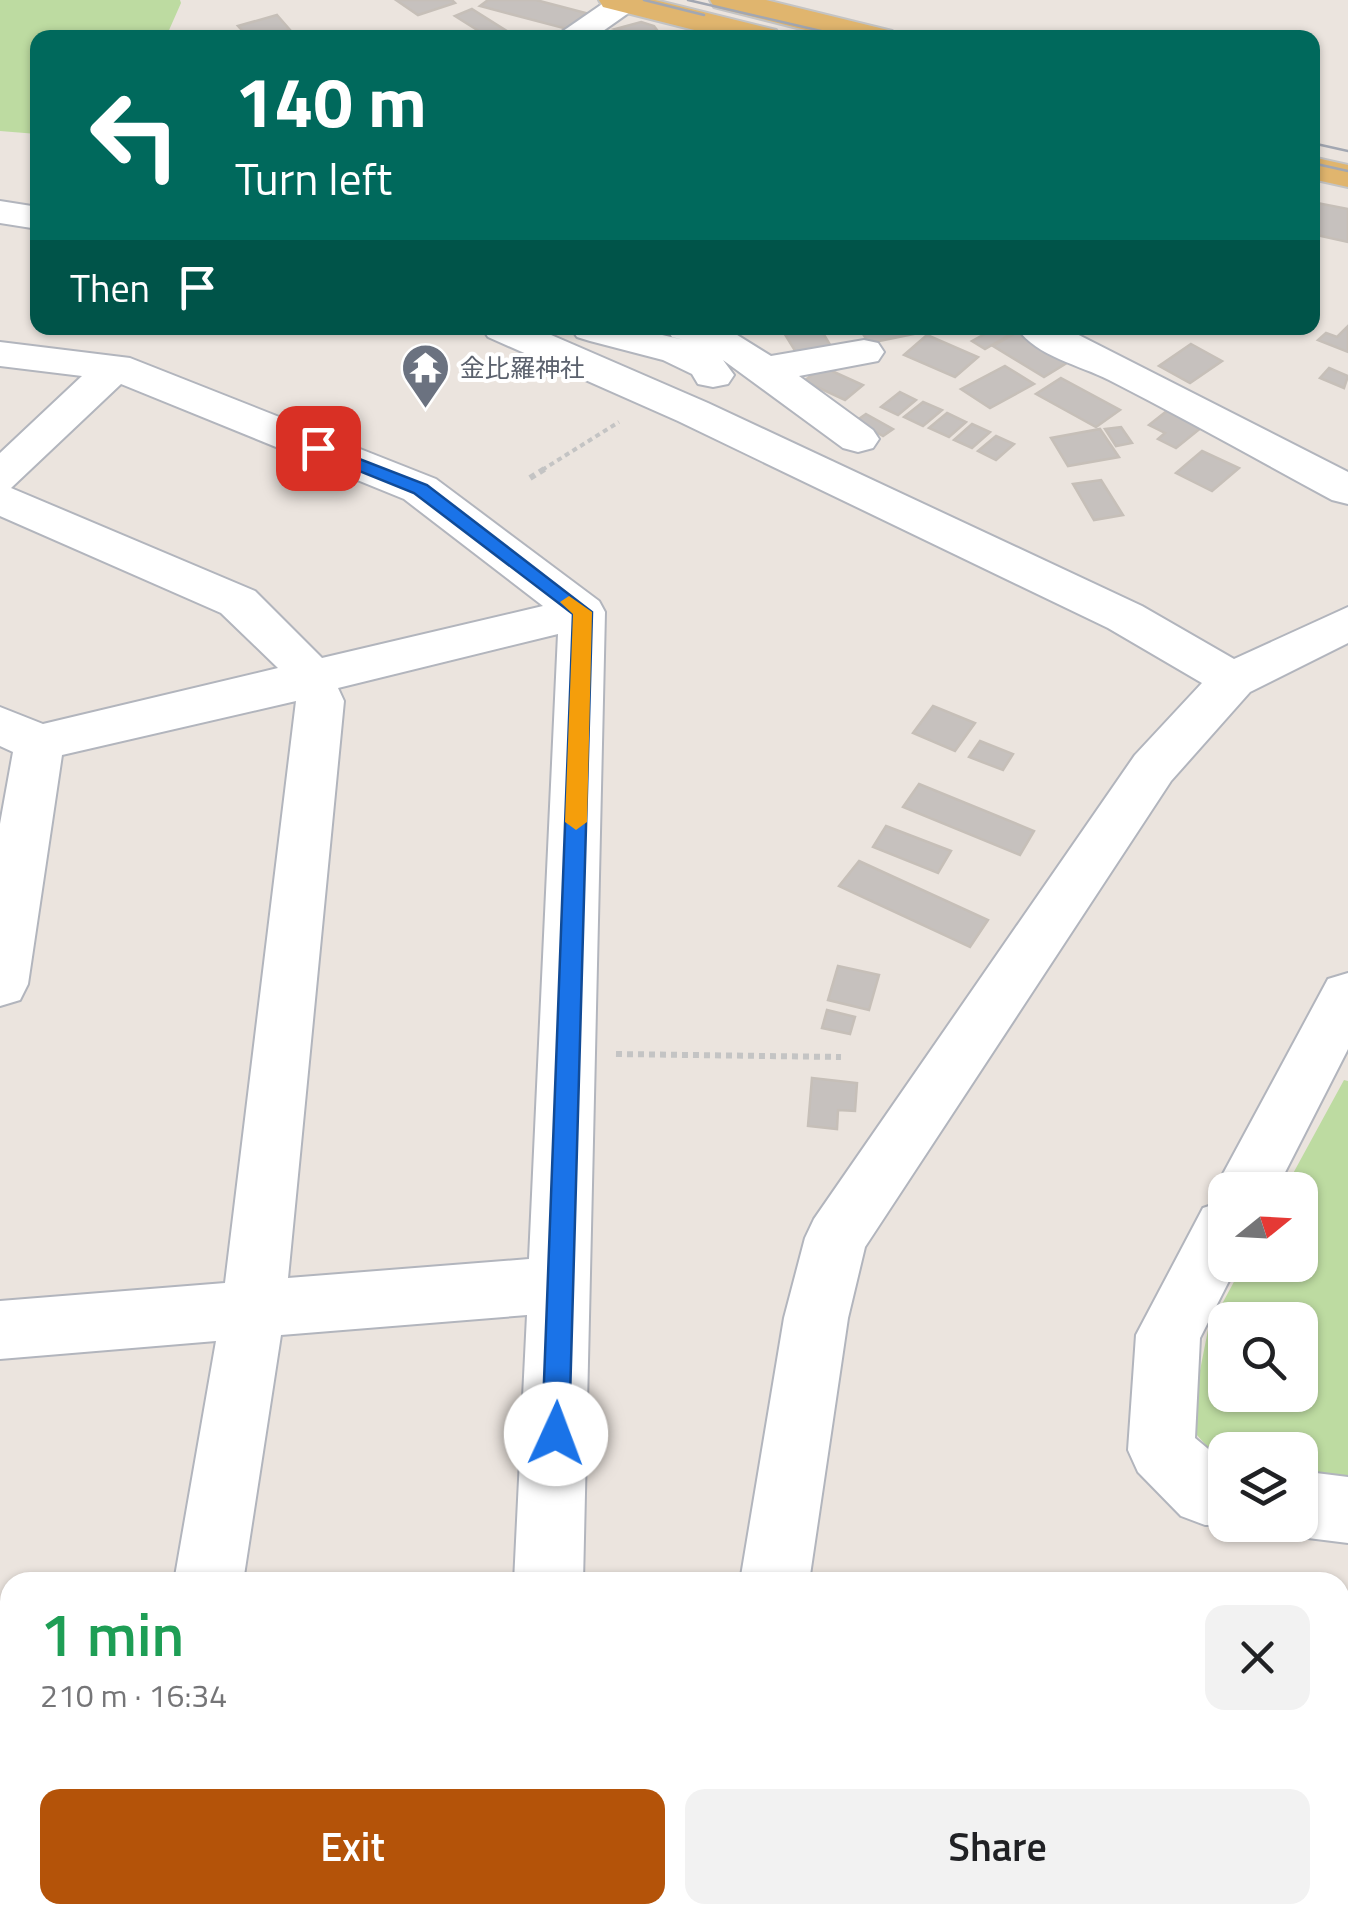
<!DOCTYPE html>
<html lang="en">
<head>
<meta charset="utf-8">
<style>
	:root { --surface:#fff; --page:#f2f2f2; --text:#202124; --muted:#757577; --accent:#b45309 }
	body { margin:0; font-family:"Titillium Web","Noto Sans JP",sans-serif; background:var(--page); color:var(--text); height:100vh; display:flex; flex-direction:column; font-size:38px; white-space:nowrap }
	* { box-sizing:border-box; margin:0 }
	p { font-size:32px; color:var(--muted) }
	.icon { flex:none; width:55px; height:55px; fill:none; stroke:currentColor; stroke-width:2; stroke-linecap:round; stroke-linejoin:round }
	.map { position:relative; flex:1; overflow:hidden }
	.side { position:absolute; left:0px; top:1572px; width:1350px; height:352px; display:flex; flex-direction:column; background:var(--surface); border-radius:30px 30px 0 0; box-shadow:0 2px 8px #0004 }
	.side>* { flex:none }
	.top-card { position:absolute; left:30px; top:30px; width:1290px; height:305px; border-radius:20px; box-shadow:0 2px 8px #0004; background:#00695c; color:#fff; overflow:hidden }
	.needle { width:65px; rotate:72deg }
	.fabs { position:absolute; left:1208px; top:1172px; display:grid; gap:20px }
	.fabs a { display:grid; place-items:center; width:110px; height:110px; border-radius:20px; background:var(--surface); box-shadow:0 2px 8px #0004; font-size:50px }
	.pin { position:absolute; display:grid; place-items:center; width:85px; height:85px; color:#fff; margin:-42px; border-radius:20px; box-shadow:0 5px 15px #0006 }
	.me { position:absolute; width:110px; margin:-55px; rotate:2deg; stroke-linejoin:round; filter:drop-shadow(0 0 8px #0008) }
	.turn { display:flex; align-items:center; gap:35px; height:210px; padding:0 40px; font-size:45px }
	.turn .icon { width:130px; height:130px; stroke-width:2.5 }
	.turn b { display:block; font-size:70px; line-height:85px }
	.then { display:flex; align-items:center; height:95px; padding:0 40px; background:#0003; gap:20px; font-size:38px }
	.round { display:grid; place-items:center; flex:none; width:105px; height:105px; border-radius:20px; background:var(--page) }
	.head { display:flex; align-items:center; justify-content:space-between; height:170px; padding:0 40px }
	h1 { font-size:60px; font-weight:600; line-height:75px; color:#1e9e55 }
	.cta { display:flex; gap:20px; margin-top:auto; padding:20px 40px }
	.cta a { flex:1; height:115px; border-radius:20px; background:var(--accent); color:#fff; font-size:40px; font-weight:600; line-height:115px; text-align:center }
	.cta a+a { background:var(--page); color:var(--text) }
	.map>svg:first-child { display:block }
	.green { fill:#bddba1; fill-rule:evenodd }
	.building { fill:#c6c1be; stroke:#c6bfb8; stroke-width:2.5 }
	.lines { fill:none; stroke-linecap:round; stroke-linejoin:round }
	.minor-casing { stroke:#b2b5bd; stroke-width:4 }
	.major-casing { stroke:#c4c4c4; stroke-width:4 }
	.path-far1 { stroke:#c4c4c4; stroke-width:4; stroke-dasharray:5 4; stroke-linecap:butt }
	.path { stroke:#c4c4c4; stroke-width:6; stroke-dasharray:6 5; stroke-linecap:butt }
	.minor { fill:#fff; fill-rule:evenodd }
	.major { fill:#e0b56e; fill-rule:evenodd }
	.tram { stroke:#a2a7b2; stroke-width:2.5 }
	.route { fill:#1a73e8; stroke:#114b97; stroke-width:2.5 }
	.slow { fill:#f59e0b }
	.labels { text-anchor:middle; stroke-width:8; stroke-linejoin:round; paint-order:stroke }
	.far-worship-label { font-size:25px; fill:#5b616d; stroke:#fff; text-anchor:start }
</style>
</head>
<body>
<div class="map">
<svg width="1348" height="1923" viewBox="0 0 1348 1923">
	<rect width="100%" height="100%" fill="#ebe4de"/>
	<!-- green -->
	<g class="green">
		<path d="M0,0H180L181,3L166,37L38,38L37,134L0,131Z"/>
		<path d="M1344,1080L1348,1081V1482L1300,1477V1450H1225V1467L1189,1426L1208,1330L1243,1265H1300V1190H1284ZM1225,1320H1300V1395H1225Z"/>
	</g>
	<!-- building -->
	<g class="building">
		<path d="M396,0H452L455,3L418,15Z"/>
		<path d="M488,0H536L586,13L567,29L480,6Z"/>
		<path d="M472,9L518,38H490L455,16Z"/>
		<path d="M277,15L290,30L249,38L238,26Z"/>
		<path d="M641,22L654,26L663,38H645L615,29Z"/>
		<path d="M1312,202L1348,209V242L1312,234Z"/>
		<path d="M1348,326V352L1318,340L1326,333L1337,337Z"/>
		<path d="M781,328H820L832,348L797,354Z"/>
		<path d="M859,328H909L914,334L869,343Z"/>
		<path d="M996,328L1009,335L985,349L972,341Z"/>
		<path d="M1019,331L1070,361L1044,377L993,346Z"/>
		<path d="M927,335L978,357L955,377L904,355Z"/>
		<path d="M1191,344L1222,361L1190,383L1159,366Z"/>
		<path d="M1005,366L1034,384L990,408L961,389Z"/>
		<path d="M823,367L863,385L845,400L804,381Z"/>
		<path d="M1329,368L1348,376L1344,388L1320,378Z"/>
		<path d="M1061,378L1120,410L1096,427L1036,394Z"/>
		<path d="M900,392L916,400L898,415L881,407Z"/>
		<path d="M923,402L942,410L923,426L904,417Z"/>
		<path d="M1168,410L1202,427L1176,448L1158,439L1165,433L1149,425Z"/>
		<path d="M947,413L966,422L949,437L929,428Z"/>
		<path d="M866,414L893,429L883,436L856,421Z"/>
		<path d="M972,424L990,432L972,448L954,440Z"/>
		<path d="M1121,427L1132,443L1116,446L1105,429Z"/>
		<path d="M1100,429L1119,457L1068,466L1051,438Z"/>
		<path d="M996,436L1014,444L996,460L978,451Z"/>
		<path d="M1202,451L1239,468L1212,491L1176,473Z"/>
		<path d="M1101,480L1123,515L1094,520L1073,484Z"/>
		<path d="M933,706L975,723L955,751L913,733Z"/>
		<path d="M980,741L1013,754L1003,770L969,757Z"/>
		<path d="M919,784L1034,831L1020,855L903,807Z"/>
		<path d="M886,826L951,851L938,873L873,847Z"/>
		<path d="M859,861L988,920L970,947L839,886Z"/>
		<path d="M838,966L879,975L869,1010L828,1000Z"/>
		<path d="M827,1010L855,1017L850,1034L822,1028Z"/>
		<path d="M812,1078L857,1083L855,1111L838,1110L837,1129L808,1126Z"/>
	</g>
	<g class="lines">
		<defs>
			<g id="minor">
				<path d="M608,0H647L593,38H553Z"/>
				<path d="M0,201L38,207V229L0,223Z"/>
				<path d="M482,328H535L708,403L1142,606L1234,659L1348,607V643L1250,692L1171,781L865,1247L848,1318L809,1582H740L784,1318L805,1238L814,1219L1135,755L1202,683L1108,628L678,421L488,337Z"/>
				<path d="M571,328H632L684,340L672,337L666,328H726L771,356L864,340L878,343L884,352L878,361L799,376L873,430L879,439L873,448L858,452L843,448L723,360L734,375L728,384L713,387L698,384L692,374L663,360L590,341L577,337Z"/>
				<path d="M1017,328H1065L1348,472V504L1332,500C1258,460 1184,418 1109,380C1080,365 1037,357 1017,328Z"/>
				<path d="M0,342L130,358L436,479L599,601L605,612L583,1582H514L527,1315L281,1335L243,1582H174L216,1341L0,1359V1301L225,1283L296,701L62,755L28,984L20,1000L0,1006V824L13,752L0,746V707L43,724L278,668L221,613L0,516V453L82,376L0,366ZM121,384L404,499L543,606L322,658L255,591L11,488ZM558,634L529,1259L288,1278L344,701L338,688Z"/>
				<path d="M1348,973V1049L1276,1190H1225V1265H1237L1200,1338L1195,1438L1225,1463V1525H1231H1205L1181,1516L1138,1472L1128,1450L1136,1335L1203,1208L1221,1202L1215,1190L1224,1172L1328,979Z"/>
				<path d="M1300,1471L1348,1477V1543L1300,1537L1276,1527L1300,1525Z"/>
				<path d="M1340,1826L1348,1828V1904L1340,1902Z"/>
				<path d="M0,1834L10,1838V1915H17L10,1918L0,1914Z"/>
				<path d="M17,1915H101L105,1923H21Z"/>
				<path d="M116,1915H194L193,1923H115Z"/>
				<rect x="497" y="1915" width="78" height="8"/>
				<path d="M703,1915H781L780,1923H702Z"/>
			</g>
			<g id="major">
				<path d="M599,0H655L776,30L781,37L726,38L603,7Z"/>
				<path d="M710,0H766L892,31L896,38H837L714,7Z"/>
				<path d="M1312,157L1348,165V187L1312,179Z"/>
			</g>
		</defs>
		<!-- minor casing -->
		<use href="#minor" class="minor-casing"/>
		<!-- major casing -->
		<use href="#major" class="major-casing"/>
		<!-- path-far1 -->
		<path class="path-far1" d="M542,470L619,422"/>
		<!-- path -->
		<g class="path">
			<path d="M530,478L546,468"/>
			<path d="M616,1054L841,1057"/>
		</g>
		<!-- minor -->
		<use href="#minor" class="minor"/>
		<!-- major -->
		<use href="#major" class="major"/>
		<!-- tram -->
		<g class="tram">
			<path d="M644,0L704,15"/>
			<path d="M688,0L851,38"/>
			<path d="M1312,143L1348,151"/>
			<path d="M1312,163L1348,171"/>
		</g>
	</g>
	<!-- route -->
	<path class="route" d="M318,443L427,485L592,612L569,1434L565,1443L556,1446L546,1443L542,1434L573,614L414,493L312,452V445Z"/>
	<!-- slow -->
	<path class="slow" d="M569,596L592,612L587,822L576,830L565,822L573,614L560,602Z"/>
	<!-- icons -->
	<defs>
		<symbol id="temple-pin" viewBox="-11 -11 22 30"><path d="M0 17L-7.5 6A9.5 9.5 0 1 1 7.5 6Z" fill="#6b7280" stroke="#fff"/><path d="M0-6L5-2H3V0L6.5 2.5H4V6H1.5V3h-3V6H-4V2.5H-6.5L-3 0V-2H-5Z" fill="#fff"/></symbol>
	</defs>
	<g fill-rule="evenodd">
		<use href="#temple-pin" x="398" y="340" width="55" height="75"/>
	</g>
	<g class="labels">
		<!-- far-worship labels -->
		<g class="far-worship-label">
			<text x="460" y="377">金比羅神社</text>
		</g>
	</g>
</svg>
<div class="fabs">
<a><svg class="needle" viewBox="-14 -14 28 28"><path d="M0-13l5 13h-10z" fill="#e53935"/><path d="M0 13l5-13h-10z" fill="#757577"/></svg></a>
<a><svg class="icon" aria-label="search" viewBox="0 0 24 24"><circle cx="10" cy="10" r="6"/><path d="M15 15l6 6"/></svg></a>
<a><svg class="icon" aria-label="layers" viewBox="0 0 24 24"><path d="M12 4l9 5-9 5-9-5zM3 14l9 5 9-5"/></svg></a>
</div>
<div class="pin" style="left:318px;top:448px;background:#d93025"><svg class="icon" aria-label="arrive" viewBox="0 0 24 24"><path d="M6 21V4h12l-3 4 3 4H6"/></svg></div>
<svg class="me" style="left:556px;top:1434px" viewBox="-20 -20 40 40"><circle r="19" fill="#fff"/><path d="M0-13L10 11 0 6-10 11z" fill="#1a73e8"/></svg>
<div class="top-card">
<div class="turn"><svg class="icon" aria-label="left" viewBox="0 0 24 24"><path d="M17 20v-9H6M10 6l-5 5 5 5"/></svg><div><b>140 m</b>Turn left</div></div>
<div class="then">Then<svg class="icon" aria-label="arrive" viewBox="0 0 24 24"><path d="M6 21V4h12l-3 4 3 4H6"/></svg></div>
</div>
<section class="side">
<div class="head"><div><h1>1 min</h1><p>210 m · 16:34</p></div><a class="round"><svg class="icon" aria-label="close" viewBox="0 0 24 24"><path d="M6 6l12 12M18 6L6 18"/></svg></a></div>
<div class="cta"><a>Exit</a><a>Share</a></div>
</section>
</div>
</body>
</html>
